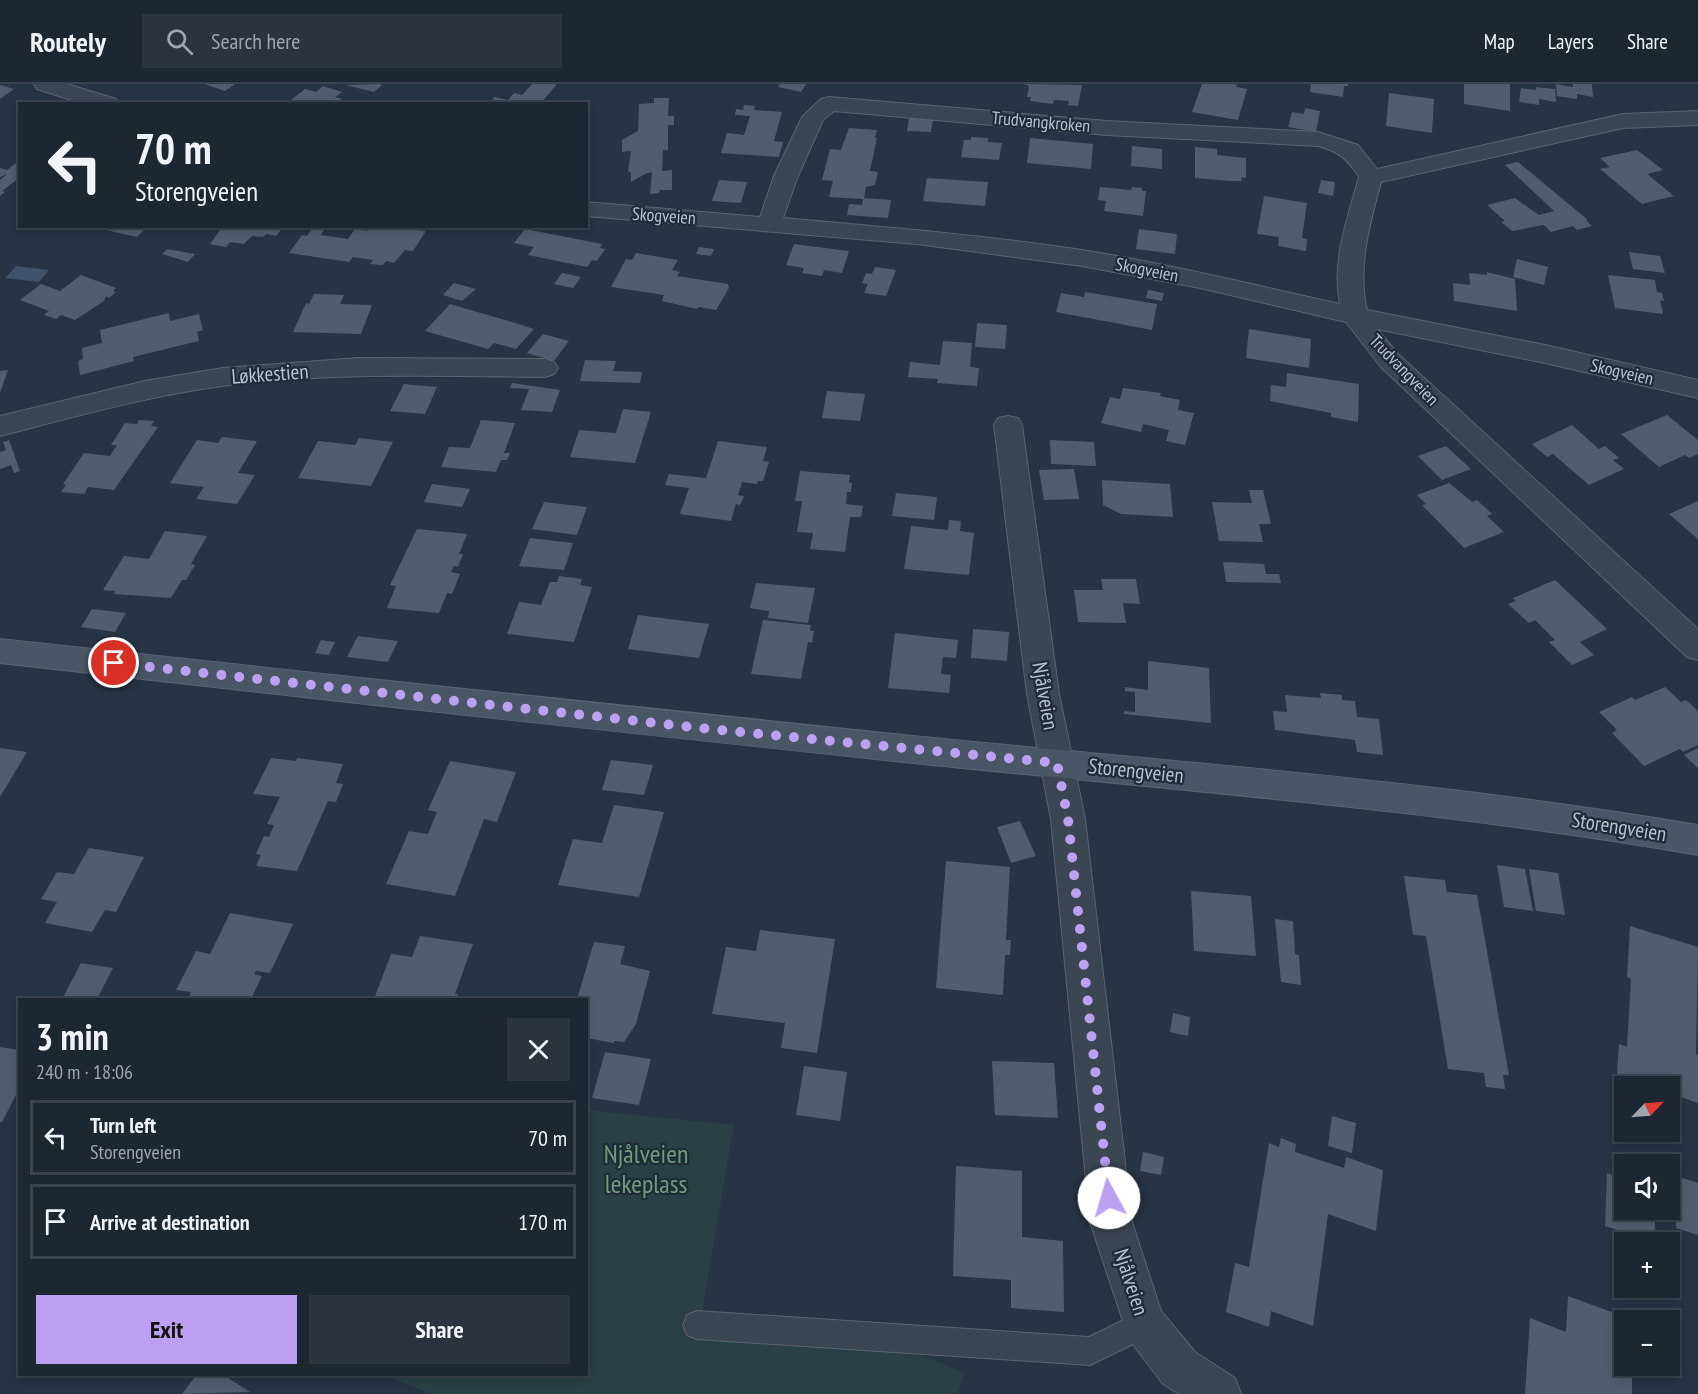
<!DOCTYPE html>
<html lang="en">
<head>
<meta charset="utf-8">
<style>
	:root { --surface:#1d2732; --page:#2a333e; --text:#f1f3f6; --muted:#a0a5ac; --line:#3b444d; --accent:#bca0f2 }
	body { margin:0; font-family:"PT Sans Narrow",sans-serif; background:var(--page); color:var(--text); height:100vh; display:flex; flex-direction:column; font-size:22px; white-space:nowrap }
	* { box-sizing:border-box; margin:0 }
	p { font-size:20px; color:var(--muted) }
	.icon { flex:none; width:33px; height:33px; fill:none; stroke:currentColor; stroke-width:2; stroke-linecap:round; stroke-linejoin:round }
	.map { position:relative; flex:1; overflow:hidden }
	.panel { position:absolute; left:18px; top:914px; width:570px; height:378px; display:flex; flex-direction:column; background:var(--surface); border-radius:0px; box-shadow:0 3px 9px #0003,0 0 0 2px var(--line) }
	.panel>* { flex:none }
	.top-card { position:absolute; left:18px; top:18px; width:570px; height:126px; border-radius:0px; box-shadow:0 3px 9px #0003,0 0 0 2px var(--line); background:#1d2732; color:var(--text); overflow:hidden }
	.needle { width:39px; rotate:65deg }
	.fabs { position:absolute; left:1614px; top:992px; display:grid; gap:12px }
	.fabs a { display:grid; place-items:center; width:66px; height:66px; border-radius:0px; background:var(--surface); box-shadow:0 3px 9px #0003,0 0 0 2px var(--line); font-size:30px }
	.pin { position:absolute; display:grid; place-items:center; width:51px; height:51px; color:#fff; margin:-26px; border:3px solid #fff; border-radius:50%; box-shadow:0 2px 6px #0007 }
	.me { position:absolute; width:66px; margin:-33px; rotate:354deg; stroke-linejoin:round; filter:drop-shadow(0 0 4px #0008) }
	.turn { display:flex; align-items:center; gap:21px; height:126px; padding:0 18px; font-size:27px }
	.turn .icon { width:78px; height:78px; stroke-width:2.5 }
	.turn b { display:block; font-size:42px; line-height:51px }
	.round { display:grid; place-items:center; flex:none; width:63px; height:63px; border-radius:0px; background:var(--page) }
	.overview { display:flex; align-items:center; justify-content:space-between; height:102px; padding:0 18px }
	h1 { font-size:36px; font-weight:800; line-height:45px }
	.primary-button { display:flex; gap:12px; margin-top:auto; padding:12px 18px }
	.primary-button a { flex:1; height:69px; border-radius:0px; background:var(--accent); color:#111; font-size:24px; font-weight:800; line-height:69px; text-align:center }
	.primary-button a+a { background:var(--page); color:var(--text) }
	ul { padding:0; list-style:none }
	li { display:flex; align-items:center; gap:18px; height:75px; margin:0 12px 9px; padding:0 6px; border:3px solid var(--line); border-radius:0px }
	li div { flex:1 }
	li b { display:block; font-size:22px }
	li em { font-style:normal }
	header { display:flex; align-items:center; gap:36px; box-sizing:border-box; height:84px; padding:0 30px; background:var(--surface); border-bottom:2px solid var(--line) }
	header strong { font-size:28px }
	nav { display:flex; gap:33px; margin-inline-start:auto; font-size:21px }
	.search { width:420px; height:54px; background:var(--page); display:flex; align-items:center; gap:15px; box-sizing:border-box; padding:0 21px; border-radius:0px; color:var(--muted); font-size:22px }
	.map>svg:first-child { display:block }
	.green { fill:#294144 }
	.water { fill:#3e526b }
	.building { fill:#515d6e }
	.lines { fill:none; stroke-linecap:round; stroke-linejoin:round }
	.lane-casing { stroke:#5a6470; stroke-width:2 }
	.street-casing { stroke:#5a6470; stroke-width:2 }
	.secondary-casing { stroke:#5a6470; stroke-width:2 }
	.lane { fill:#3c4652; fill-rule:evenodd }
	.street { fill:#3c4652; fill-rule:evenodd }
	.secondary { fill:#4a5565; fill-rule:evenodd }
	.route { stroke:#bca0f2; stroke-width:10; stroke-dasharray:0 18 }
	.labels { text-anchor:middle; stroke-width:4.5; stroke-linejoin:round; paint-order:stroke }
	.far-street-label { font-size:18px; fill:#b9c1cc; stroke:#202b38 }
	.street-label { font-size:21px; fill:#b9c1cc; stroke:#202b38 }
	.near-park-label { font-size:26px; fill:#709d79; stroke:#202b38 }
</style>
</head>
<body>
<header>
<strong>Routely</strong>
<div class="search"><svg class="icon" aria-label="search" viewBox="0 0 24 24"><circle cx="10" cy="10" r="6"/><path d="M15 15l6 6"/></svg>Search here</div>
<nav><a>Map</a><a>Layers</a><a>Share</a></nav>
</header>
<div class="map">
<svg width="1698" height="1310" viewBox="0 0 1698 1310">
	<rect width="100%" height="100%" fill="#273443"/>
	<!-- green -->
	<path class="green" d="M587,1026L734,1041L699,1246L905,1265L965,1289L957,1310H432L382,1290H586Z"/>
	<!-- water -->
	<path class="water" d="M16,182L49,186L39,198L5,194Z"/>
	<!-- building -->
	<g class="building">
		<path d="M204,0H235L225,7Z"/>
		<path d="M379,0L382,1L374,8L345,1Z"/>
		<path d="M532,0H557L540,20H489L494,13L508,16L514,9L522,11Z"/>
		<path d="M780,0H806L801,8L778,3Z"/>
		<path d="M1024,0L1082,1L1078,22L1068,21L1069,17L1054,16L1053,20L1030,17L1031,13H1027L1029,2Z"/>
		<path d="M1202,0H1233L1237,1L1236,3L1247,5L1238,36L1192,28Z"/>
		<path d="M1311,0H1348V2H1344L1343,13L1310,8Z"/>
		<path d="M1464,0H1510V27L1464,20Z"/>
		<path d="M1556,0L1573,3V0H1592L1593,13L1577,10V15L1557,12Z"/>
		<path d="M0,1L14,5L0,15Z"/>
		<path d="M323,2L342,8L335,13L342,15L337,20H286L305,5L316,8Z"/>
		<path d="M1536,3L1555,5L1556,18L1539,15V21L1519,18L1521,4L1536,6Z"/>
		<path d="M1389,9L1434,15L1432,49L1386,42Z"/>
		<path d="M654,14H669L668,32H674V41H668V66H663L662,87L672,86V106H660L659,109L650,110L652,88L647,89L631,98V89L628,87L631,67L622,68V56L638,47L639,20L654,19Z"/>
		<path d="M744,21L755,22L754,26L782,28L774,57L783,58L779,73L721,69L727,49L744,51L750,32L735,31L736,25L743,26Z"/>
		<path d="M1305,24L1320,27L1316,48L1288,43L1292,28L1304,30Z"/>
		<path d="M909,34L933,36L931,48L907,47Z"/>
		<path d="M849,44L877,46L875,54H877L870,87L878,88L875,101L866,103L864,114L891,116L888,134L847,131L849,120L862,121L863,115L829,113L833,97L822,96L830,65L841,66Z"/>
		<path d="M971,53L988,54V58L1002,59L999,76L961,73L964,56H971Z"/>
		<path d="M1030,54L1093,60L1091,85L1027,79Z"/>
		<path d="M1132,62L1162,65V85L1131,82Z"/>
		<path d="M1195,63L1217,65V71L1246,74V94L1241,93L1242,97H1230L1195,94Z"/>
		<path d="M1637,66L1663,86L1647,90L1674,112L1642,120L1600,85L1610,83L1600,74Z"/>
		<path d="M20,76V93L2,107L5,108L0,112V96L7,90L0,93V84L7,86Z"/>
		<path d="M1518,78L1588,136H1586L1592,142L1577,146L1573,142L1551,148L1544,141L1512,147L1501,138L1505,137L1487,121L1515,114L1539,131L1554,127L1505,81Z"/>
		<path d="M927,94L988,98L985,122L923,117Z"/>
		<path d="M719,96L747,98L741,119L712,117Z"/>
		<path d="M1321,96L1335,98L1333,112L1318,109Z"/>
		<path d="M1100,103L1131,106L1132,103L1142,104V107H1146L1143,132L1104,127L1106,117L1098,116Z"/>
		<path d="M1264,112L1307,119L1302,154L1307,155L1306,167L1278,162L1279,153L1257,150Z"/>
		<path d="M111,142H148L137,153L106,146Z"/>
		<path d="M223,142H284L276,152L266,150L263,153L252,152L244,160L230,158L226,163L210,160Z"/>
		<path d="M370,142H392L426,147L413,167L405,166L394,179L386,177L383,181L370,180L373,176L353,173L349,178L289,169L302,151L307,152L312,145L324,146L321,151L348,155L355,145L367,147Z"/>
		<path d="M525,145L602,160L600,164L605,165L597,177L592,176L587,183L528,171L534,163L514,159Z"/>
		<path d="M1139,145L1177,150L1175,170L1136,165Z"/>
		<path d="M794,160L849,167L842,189L824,186L822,192L802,189L804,184L786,181Z"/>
		<path d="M699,163L714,165L711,172L696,170Z"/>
		<path d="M167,165L195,170L188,178L162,170Z"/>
		<path d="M1629,168L1660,172L1665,189L1633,185Z"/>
		<path d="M636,169L678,176L672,186L680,188L677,192L728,200L729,204L716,226L698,223L697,225L662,217L664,211L611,203L626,175L632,176Z"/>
		<path d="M1517,175L1548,183L1544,201L1513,193Z"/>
		<path d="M875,183L896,186L886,212L864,209L868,200L862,199L866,189L872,190Z"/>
		<path d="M1487,188L1515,195L1517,227L1454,217L1453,199L1470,201L1469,189L1487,191Z"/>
		<path d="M562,189L581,193L573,204L554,200Z"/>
		<path d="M81,191L116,204L113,207L116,208L109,214L106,212L104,217L75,236L61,231L56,235L44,231L49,227L20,216L41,200L60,207Z"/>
		<path d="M1608,191L1655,196L1657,208L1662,209L1664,217L1660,216L1663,230L1615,224Z"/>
		<path d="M454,199L476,205L462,217L443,211Z"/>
		<path d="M1148,206L1164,209L1162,217L1146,214Z"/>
		<path d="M1085,208L1157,220L1152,246L1056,228L1061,209L1084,213Z"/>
		<path d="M314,210L344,211L340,220L372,221L361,250L293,248L306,219L309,220Z"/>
		<path d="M450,220L512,238L534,245L516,265L494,259L488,265L425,247Z"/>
		<path d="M169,229L170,237L199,230L203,246L197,248L199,257L133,273L134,277L80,291L78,277L83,275L82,264L102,259L100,246Z"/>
		<path d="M977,239L1007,241L1005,265L975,263Z"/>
		<path d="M1249,245L1311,255L1309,284L1246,274Z"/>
		<path d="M543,250L569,257L554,277L527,269Z"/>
		<path d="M943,257L972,259L970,283L979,284L977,302L937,299L938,295L908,293L910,278L940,281Z"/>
		<path d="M585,276L616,277L613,287L642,288L640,299L580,297Z"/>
		<path d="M8,286L0,309V287Z"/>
		<path d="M1287,289L1359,300L1358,338L1331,333V329L1270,317L1271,301L1286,303Z"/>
		<path d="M512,299L560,306L552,328L521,326L529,305L510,304Z"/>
		<path d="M404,300L437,303L425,330L390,327Z"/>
		<path d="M1123,304L1161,309L1160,312L1180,316L1178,326L1194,329L1185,361L1166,357L1169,346L1143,340L1141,348L1101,339L1110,313L1120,315Z"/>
		<path d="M827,307L865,310L860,337L822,334Z"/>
		<path d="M623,325L651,328L635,379L570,373L579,346L616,349Z"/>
		<path d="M1667,331L1698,356V370L1689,374L1685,371L1659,383L1621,350Z"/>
		<path d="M139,336L154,337L151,342L158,343L114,406L88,403L84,410L61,408L66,401L63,400L84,369L110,372L117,361H111L125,339L137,340Z"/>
		<path d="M481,336L515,339L504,369H510L507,376H501L496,388L441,383L449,363L470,364Z"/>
		<path d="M1572,341L1599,365L1605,362L1619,374L1613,376L1624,385L1589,401L1553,370L1547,373L1532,360Z"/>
		<path d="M222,353L257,357L238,389L255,391L237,420L196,415L204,403L170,399L197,356L218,359Z"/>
		<path d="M359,354L393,358L371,402L298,394L318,357L355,361Z"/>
		<path d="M9,356L20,387L14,389L11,381L0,385V368L6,366L3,358Z"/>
		<path d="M1050,356L1094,358L1096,382L1051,380Z"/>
		<path d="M718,357L767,363L763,377L769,378L763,397H758L757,400L742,398L738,411L744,412L740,421L736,420L731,437L680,430L689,404L665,401L669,390L706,394Z"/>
		<path d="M1446,362L1471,385L1442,396L1418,372Z"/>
		<path d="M1074,385L1079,415L1044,416L1039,386Z"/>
		<path d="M800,387L850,391L849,398L852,399L851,408H847L846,420L863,422L861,433H850L845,468L810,465L813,449L797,448L802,417H795Z"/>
		<path d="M1102,396L1170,400L1173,433L1121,430L1103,421Z"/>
		<path d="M1449,399L1472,418L1477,416L1492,430L1487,432L1504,448L1464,464L1422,421L1426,420L1417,411Z"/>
		<path d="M432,400L470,405L462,423L424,418Z"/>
		<path d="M1249,406H1263L1271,440H1259L1263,458L1219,457L1212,418L1252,419Z"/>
		<path d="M896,409L937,413L934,436L892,432Z"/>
		<path d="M1698,417V455L1669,430Z"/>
		<path d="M544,418L587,423L577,451L532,445Z"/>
		<path d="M949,436L961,437L960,447L974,449L969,491L904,485L911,442L948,446Z"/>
		<path d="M417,445L467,450L459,470H463L458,483L454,482L451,488L460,490L452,510L447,509L439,529L387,524L396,502L390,501Z"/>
		<path d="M165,447L207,452L191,480L195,481L186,496H182L171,514L114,510L115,507L103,506L124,472L149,475Z"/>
		<path d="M530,454L573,459L564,486L519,482Z"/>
		<path d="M1223,478L1264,480L1266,490H1279L1281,499L1226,498Z"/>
		<path d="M559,492L582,495L580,501L592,503L574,558L507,550L519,518L541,521L550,498H557Z"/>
		<path d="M1101,495H1136L1140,520L1123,519L1126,539L1078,538L1074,506H1103Z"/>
		<path d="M1555,496L1607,545L1580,558L1594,571L1572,581L1549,558L1555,556L1535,536L1529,539L1508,520L1516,517L1513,514Z"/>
		<path d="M756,499L815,504L808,539L768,534L769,527L750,524Z"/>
		<path d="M92,525L126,529L115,548L81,543Z"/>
		<path d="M638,531L709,540L699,574L628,565Z"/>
		<path d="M763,536L811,541L810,547H814L812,559L808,558L801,595L751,590Z"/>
		<path d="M973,545L1009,548L1007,577L971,574Z"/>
		<path d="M895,549L958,556L956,574L943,573L941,590L951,591L949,609L888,604Z"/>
		<path d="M358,552L398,557L388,578L347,573Z"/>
		<path d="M321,556L335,558L329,571L315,569Z"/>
		<path d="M1148,577L1209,584L1211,639L1124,630V627L1135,628V608L1125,607V603L1148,606Z"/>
		<path d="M1665,603L1681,618L1686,616L1698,627V661L1683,668L1680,665L1644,682L1612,649L1617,646L1599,628L1632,613L1635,616Z"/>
		<path d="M1320,609L1342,611V616L1355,617L1357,633L1379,635L1383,671L1357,668L1355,656L1275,646L1273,627L1287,628L1285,611L1321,614Z"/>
		<path d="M0,664L27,668L0,713Z"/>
		<path d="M1698,664V684L1684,671Z"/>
		<path d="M271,674L296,677L297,674L343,680L336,699L343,700L336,718L328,717L297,787L256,782L261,771L256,770L264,752L269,753L274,741L267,740L280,713L253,710Z"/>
		<path d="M611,676L653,681L644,711L602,706Z"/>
		<path d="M450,677L516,688L497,738L484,735L455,812L386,800L409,747L428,750L437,728L428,726Z"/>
		<path d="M614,721L664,728L639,813L558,801L573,755L602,759Z"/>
		<path d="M1020,737L1036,772L1011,779L997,743Z"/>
		<path d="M89,764L144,773L116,828L105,826L92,848L45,839L57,818L41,815L57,788L74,790Z"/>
		<path d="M946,777L1010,783L1006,856H1011L1010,871H1005L1003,911L936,904Z"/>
		<path d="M1497,781L1525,785L1533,827L1504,823Z"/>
		<path d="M1529,785L1558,789L1565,831L1536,827Z"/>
		<path d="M1404,792L1445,796L1447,808L1477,811L1509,991H1503L1505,1005L1486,1003L1484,989L1448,985L1426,852L1413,851Z"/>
		<path d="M1191,807L1251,812L1256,872L1194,867Z"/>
		<path d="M230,829L293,840L270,889L256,887L254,890L262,892L251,915H188L191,908L176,906L196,867L210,870Z"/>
		<path d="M1275,835L1293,837L1295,870L1299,871L1301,901L1281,898Z"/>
		<path d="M1630,842L1698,863L1696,970L1698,971V1019L1670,1009V1002H1649L1617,991L1619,960L1627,963L1631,895L1627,893Z"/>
		<path d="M760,846L835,855L817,969L781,964L785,939L712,930L726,863L756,867Z"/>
		<path d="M420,852L473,860L455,910H458L457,915H374L391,870L412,873Z"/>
		<path d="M594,858L625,862L620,880L650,887L636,940L624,958L614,957V959L586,954V915H577Z"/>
		<path d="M81,879L113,884L97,915H62Z"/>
		<path d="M1173,929L1190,933L1188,952L1170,948Z"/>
		<path d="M0,963L20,966V1003L2,1038H0Z"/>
		<path d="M605,968L651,975L639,1021L592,1014Z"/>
		<path d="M992,977L1054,979L1058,1034L995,1031Z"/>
		<path d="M804,982L847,988L840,1037L796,1031Z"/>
		<path d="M1332,1032L1356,1039L1352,1069L1328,1062Z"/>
		<path d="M1281,1054L1296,1060L1295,1068L1344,1084L1346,1073L1383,1086L1376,1147L1328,1130L1313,1242L1271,1227L1269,1243L1226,1228L1235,1179L1249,1183L1269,1059L1279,1063Z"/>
		<path d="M1143,1068L1164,1073L1161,1091L1140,1087Z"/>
		<path d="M956,1082L1022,1087V1153L1063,1157L1064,1228L1011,1224V1196L953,1192Z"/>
		<path d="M1607,1089L1624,1095V1125H1655V1158L1605,1142Z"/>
		<path d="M1676,1092L1698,1099V1151L1676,1144Z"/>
		<path d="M1568,1212L1633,1236H1624V1281H1632V1310H1525L1530,1234L1566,1248Z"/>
		<path d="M197,1290H222L250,1308L182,1310Z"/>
	</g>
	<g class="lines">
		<defs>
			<path id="lane" d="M1144,1226L1154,1230L1158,1240L1154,1250L1090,1281L697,1255L687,1251L683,1241L687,1231L697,1227L1089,1253Z"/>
			<g id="street">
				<path d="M34,0H67L116,15L119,20H84L37,5Z"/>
				<path d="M829,13L1107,37L1318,48L1358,61L1377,85L1623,30L1698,27V41L1623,44L1381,98C1370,138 1357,184 1367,226L1545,261L1698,296V314L1545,279L1377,245L1398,270L1698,545V576L1687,573L1380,282L1346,238L1200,204L1082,182L917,160L586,132V118L760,133L774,92L802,33L821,15ZM834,27L1107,51L1318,62C1338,67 1348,75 1359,93C1348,132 1331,179 1340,220C1254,201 1169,180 1082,166C983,151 883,143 783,134L798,92L823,36Z"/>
				<path d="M359,274L545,275L554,278L558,284L554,290L545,293C438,292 329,288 222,302C147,312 74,333 0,352V332L145,297L223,284Z"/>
				<path d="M1008,332L1018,334L1022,341L1059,610L1085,735L1132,1138L1161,1227L1195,1268L1235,1294L1241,1310H1179L1163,1300L1129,1255L1090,1138L1051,735L1027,610L994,341L998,334Z"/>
			</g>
			<path id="secondary" d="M0,555C304,587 609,622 913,652C1175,678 1438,697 1698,741V771C1439,726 1175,706 913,679C609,648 304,613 0,579Z"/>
		</defs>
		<!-- lane casing -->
		<use href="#lane" class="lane-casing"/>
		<!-- street casing -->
		<use href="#street" class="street-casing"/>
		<!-- secondary casing -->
		<use href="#secondary" class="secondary-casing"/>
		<!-- lane -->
		<use href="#lane" class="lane"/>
		<!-- street -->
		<use href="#street" class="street"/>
		<!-- secondary -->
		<use href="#secondary" class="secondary"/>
	</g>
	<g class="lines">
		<!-- route -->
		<path class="route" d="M114,579L709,645L1057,679L1068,735L1109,1114"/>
	</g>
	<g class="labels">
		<!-- far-street labels -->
		<g class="far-street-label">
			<text transform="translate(1041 38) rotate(5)" y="6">Trudvangkroken</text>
			<text transform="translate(664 132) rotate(4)" y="6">Skogveien</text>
			<text transform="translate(1147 186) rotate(11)" y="6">Skogveien</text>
			<text transform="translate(1404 286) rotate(46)" y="6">Trudvangveien</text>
			<text transform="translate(1622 288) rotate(13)" y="6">Skogveien</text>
		</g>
		<!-- street labels -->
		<g class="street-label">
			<text transform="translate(270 290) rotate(-4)" y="7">Løkkestien</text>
			<text transform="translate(1045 612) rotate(80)" y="7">Njålveien</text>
			<text transform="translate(1136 687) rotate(6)" y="7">Storengveien</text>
			<text transform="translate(1619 743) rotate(9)" y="7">Storengveien</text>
			<text transform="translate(1131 1198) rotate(72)" y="7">Njålveien</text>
		</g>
		<!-- near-park labels -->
		<g class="near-park-label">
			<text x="646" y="1079">Njålveien<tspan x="646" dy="30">lekeplass</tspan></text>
		</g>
	</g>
</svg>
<div class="fabs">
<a><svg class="needle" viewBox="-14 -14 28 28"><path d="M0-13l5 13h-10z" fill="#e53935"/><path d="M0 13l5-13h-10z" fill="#a0a5ac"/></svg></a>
<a><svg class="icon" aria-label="sound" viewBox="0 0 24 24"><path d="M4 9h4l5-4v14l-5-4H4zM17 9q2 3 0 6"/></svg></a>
<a>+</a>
<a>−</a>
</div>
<div class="pin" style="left:114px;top:579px;background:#d93025"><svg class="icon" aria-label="arrive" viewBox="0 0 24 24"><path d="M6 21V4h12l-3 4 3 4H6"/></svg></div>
<svg class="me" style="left:1109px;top:1114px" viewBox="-20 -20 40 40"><circle r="19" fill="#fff"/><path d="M0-13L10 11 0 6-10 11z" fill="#bca0f2"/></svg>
<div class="top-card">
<div class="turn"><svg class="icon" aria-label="left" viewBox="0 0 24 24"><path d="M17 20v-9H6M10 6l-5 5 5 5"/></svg><div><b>70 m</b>Storengveien</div></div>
</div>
<section class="panel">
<div class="overview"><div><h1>3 min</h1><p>240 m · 18:06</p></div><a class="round"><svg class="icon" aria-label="close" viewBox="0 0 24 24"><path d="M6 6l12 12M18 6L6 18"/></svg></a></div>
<ul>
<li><svg class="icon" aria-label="left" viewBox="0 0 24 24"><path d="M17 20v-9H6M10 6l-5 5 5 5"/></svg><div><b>Turn left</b><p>Storengveien</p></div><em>70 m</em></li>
<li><svg class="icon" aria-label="arrive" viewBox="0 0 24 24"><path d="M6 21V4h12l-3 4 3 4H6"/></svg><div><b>Arrive at destination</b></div><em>170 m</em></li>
</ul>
<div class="primary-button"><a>Exit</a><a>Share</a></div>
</section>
</div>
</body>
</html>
